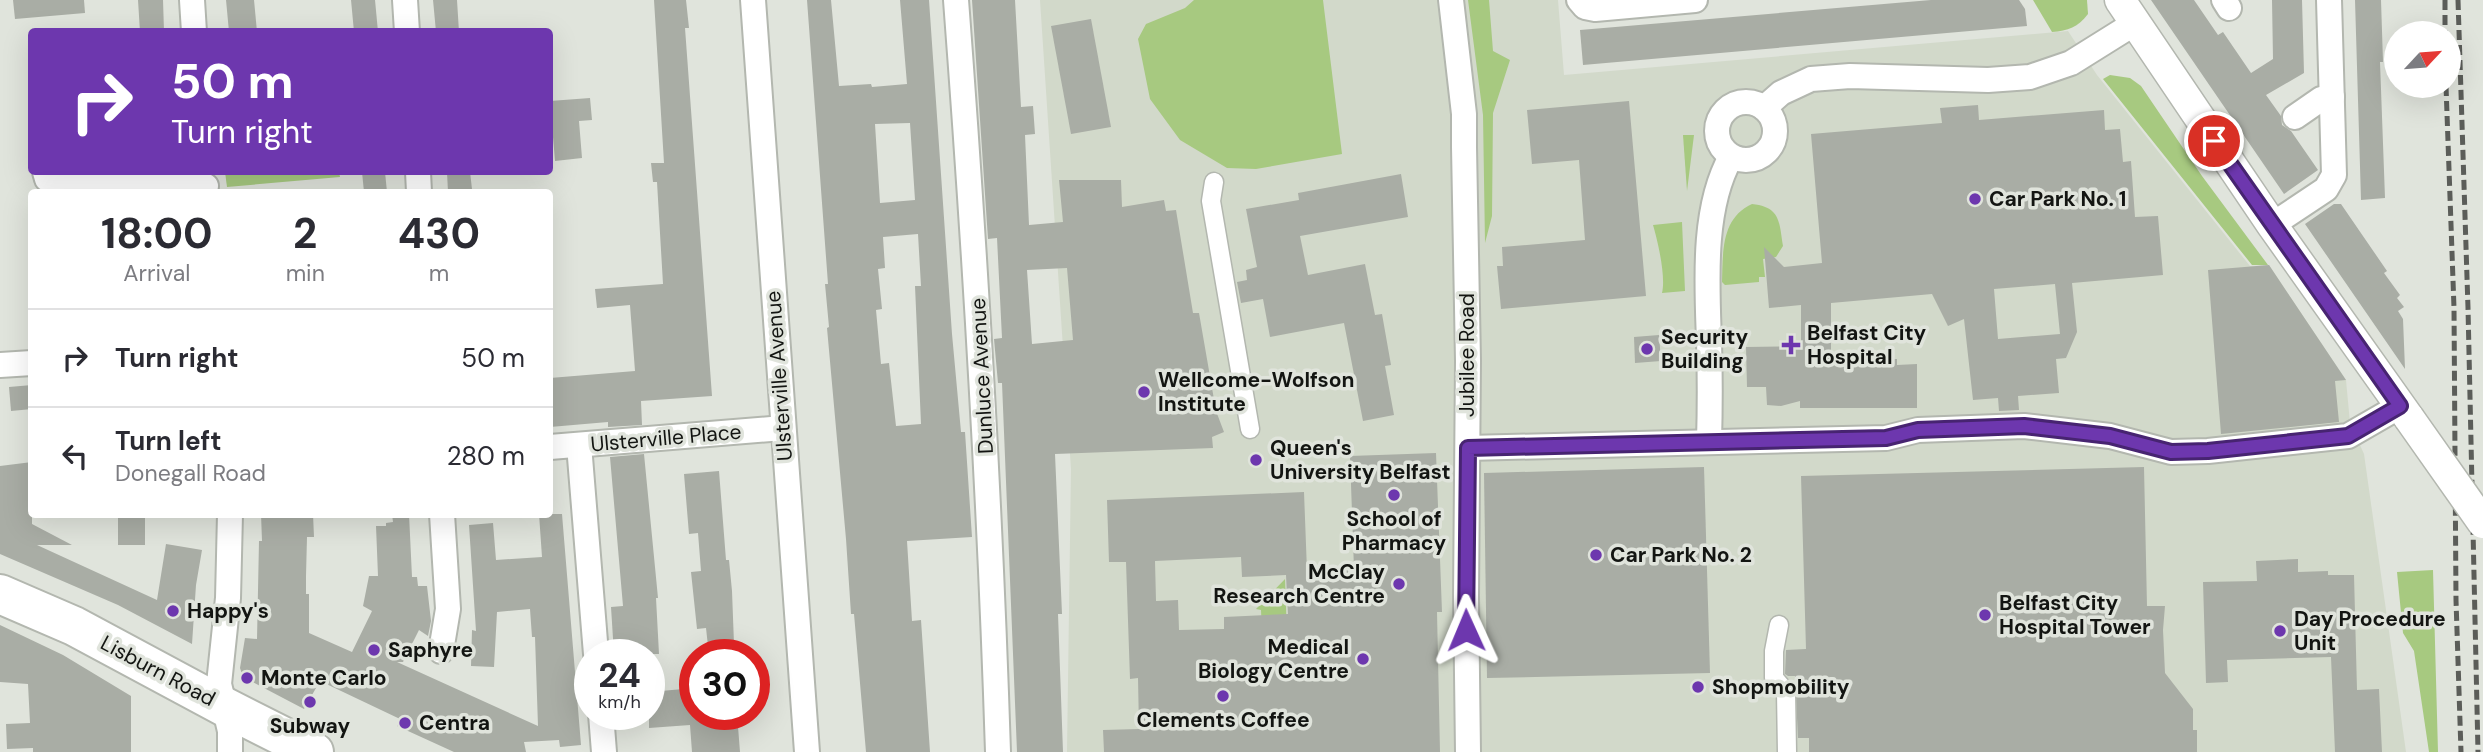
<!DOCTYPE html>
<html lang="en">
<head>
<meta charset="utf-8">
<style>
	:root { --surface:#fff; --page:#f2f2f3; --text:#2b2b33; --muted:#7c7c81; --line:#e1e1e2 }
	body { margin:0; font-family:"DM Sans",sans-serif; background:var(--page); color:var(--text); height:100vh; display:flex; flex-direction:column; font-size:26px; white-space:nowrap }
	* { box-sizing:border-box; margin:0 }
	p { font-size:23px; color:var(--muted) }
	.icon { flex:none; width:38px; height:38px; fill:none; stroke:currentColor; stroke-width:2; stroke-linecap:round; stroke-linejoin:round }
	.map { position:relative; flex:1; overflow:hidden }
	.sheet { position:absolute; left:28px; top:189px; width:525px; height:329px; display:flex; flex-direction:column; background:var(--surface); border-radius:7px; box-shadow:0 7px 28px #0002 }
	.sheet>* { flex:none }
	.hud { position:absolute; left:28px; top:28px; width:525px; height:147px; border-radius:7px; box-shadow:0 7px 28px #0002; background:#6d37ae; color:#fff; overflow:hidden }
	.needle { width:46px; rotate:64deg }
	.tools { position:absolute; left:2384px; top:21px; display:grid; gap:14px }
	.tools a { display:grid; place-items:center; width:77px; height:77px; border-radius:50%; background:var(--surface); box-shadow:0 7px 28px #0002; font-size:35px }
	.speed { position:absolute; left:574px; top:639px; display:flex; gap:14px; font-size:35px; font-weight:700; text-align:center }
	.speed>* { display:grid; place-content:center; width:91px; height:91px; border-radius:50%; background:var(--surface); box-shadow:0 7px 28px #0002; line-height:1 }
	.speed small { font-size:18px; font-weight:400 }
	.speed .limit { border:10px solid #d22; background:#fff; color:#111 }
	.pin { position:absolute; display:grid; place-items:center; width:60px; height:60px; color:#fff; margin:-30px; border:4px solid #fff; border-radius:50%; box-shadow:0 2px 7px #0007 }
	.me { position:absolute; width:77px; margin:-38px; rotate:359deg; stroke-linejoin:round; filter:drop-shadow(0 0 5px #0008) }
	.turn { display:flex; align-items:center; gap:24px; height:147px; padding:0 28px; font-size:32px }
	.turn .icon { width:91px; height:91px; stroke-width:2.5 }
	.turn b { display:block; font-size:49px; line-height:60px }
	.eta { display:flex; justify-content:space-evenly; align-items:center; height:119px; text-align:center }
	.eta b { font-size:42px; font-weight:700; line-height:49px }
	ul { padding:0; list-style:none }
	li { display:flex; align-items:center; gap:21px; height:98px; padding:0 28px; border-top:2px solid var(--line) }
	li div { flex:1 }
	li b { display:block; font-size:26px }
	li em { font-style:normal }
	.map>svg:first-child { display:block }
	.built { fill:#d2d9ca }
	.green { fill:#a7c980 }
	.building { fill:#a9ada5; fill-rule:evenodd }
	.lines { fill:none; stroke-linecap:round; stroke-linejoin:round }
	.pedestrian-casing { stroke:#b3b7af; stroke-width:21 }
	.minor-casing { stroke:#b3b7af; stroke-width:28 }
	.tertiary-casing { stroke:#b3b7af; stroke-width:33 }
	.primary-casing { stroke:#b3b7af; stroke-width:42 }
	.pedestrian { stroke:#fff; stroke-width:18 }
	.minor { stroke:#fff; stroke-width:24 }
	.tertiary { stroke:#fff; stroke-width:30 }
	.primary { stroke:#fff; stroke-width:38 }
	.rail { stroke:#5b5d59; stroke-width:5; stroke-dasharray:10 5; stroke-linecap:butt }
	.tertiary-bridge-casing { stroke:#b3b7af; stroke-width:33; stroke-linecap:butt }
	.tertiary-bridge { stroke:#fff; stroke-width:30 }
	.route-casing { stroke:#472471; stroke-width:18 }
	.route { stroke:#6d37ae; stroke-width:12 }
	.poi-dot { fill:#6d37ae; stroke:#e0e4dc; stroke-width:2.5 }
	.labels { text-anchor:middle; stroke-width:7; stroke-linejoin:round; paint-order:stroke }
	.poi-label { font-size:21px; font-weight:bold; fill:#131512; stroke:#e0e4dc; text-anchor:start }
	.street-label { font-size:21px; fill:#131512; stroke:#e0e4dc }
</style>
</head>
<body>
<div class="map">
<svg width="2483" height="752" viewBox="0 0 2483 752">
	<rect width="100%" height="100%" fill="#e0e4dc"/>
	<!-- built -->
	<path class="built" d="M1040,0H1558L1564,75L2068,31L2097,75L2250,266L2269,265L2346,380L2350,423L2364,454L2406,752H1067L1071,469Z"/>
	<!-- green -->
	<g class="green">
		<path d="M1194,0H1323L1342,154L1256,169L1227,168L1180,140L1150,99L1138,39L1146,24L1185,8Z"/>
		<path d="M1468,0H1489L1493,51L1510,60L1493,113L1492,216L1485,243L1483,115Z"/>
		<path d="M2033,0H2087L2088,14C2078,27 2068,31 2052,32Z"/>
		<path d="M2110,75L2130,78L2141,86L2202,176L2268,265H2252L2103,79Z"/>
		<path d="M1683,135H1694L1687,191Z"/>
		<path d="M225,172H339L340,177L227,187Z"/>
		<path d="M1752,204C1781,207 1779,222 1783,246L1776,257L1763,259L1765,277H1759V282L1725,285L1722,282C1723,252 1721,218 1752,204Z"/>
		<path d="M1682,222L1685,291L1662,293C1666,277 1658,242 1653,225Z"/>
		<path d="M2433,570L2438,752H2429L2414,651L2403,633L2397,572Z"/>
		<path d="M1285,579L1290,722L1266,723L1261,610L1256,609Z"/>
	</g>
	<!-- building -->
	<g class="building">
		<path d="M13,0H84L85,13L15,19Z"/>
		<path d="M138,0H163L164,32H140Z"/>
		<path d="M226,0H254L257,32H229Z"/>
		<path d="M351,0H375L378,32H354Z"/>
		<path d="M433,0H457L459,32H436Z"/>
		<path d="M654,0H686L689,28H685L712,396L641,401L642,425L608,427V422L550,427V378L635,371L630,305L597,308L595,289L663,284L657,182H653L651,163H664Z"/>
		<path d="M807,0H831L839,86L871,84L872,87L907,84L900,0H929L952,334L961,432H965L972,537L907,541L912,621L921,620L930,752H866L854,614H851L846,539L827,328L829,327L825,284H828ZM910,123L915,200L880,203L875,124ZM918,234L921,286H915L921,424L896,426L889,363L881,364L876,310L882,309L878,269L885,268L883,237Z"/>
		<path d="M972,0H1015L1021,107L1033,106L1035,134L1025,135L1029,225L1063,222L1059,180H1121L1122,207L1164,200L1166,211L1176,210L1193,313H1199L1216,411L1224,432L1212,437L1213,448L1055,454L1062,614H1058L1063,752H1017L1002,383H998L994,339L1002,338L997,238L988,239ZM1067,268L1073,340L1032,344L1027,270Z"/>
		<path d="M1931,0H2019L2025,9L2027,26L1583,65L1580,30Z"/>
		<path d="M2151,0H2194L2218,35L2223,32L2251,73L2273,59L2272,0H2302L2304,73L2266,95L2281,116L2282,125L2291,131L2318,170L2284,194Z"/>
		<path d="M2355,0H2381L2383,62H2380L2385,198L2361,200Z"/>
		<path d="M1091,19L1111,127L1071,134L1051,26Z"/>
		<path d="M590,98L592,120L579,121L582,158L555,161L550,101Z"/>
		<path d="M1629,101L1646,296L1501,309L1497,266H1503L1502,247L1585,240L1579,160L1532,164L1527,110Z"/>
		<path d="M1978,105L1979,120L2104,110L2105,130L2120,129L2123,162L2131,161L2135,217L2158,216L2163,275L2072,283L2077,332L2066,358L2056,359L2059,393L2018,396L2019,410L1999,411L1998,398L1973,400L1964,319L1948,326L1932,294L1831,303V359H1897V365L1917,364V408H1800V401L1781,406L1767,405L1766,387H1747L1746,347L1801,346V305L1769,308L1764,247L1784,267L1822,263L1811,134L1942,123L1940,108ZM2055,284L2060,334L1998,339L1994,289Z"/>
		<path d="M362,172H385L387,192H364Z"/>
		<path d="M447,172H470L472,189L448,192Z"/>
		<path d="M1401,174L1408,217L1300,236L1308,275L1365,264L1375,315L1382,314L1391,365L1385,366L1394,415L1363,421L1344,323L1270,337L1263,299L1241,303L1237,282L1247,280L1246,270L1257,267L1246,209L1299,200L1298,193Z"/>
		<path d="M2334,204H2341L2387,271L2384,273L2400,295L2397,298L2404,307L2398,311L2403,319L2405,369L2305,224Z"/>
		<path d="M2269,265L2346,380L2335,381L2339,422L2221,434L2208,270Z"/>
		<path d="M1659,335L1661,361L1635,363L1634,337Z"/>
		<path d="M32,385V409L11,411L9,387Z"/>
		<path d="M1436,453L1442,612H1437L1440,752H1104L1103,730L1139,729L1138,678L1130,679L1126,562H1109L1107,500L1304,492L1307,571L1354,569L1350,456ZM1241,557L1242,577L1286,575L1288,614L1224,617V629L1179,630L1178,600L1156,601L1155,561Z"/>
		<path d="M644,454L658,598H656L659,654H614L611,607L623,606L610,457Z"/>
		<path d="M32,462V524L72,545H37L157,600L166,544L202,550L196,585L192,644L118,605L0,554V466Z"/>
		<path d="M1704,467L1710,673L1487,678L1484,473Z"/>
		<path d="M2144,467L2147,606H2165L2163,630L2165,673L2193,709V730H2197V752H1809V738H1798L1795,676H1788L1785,674L1786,650L1806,649L1801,476Z"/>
		<path d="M719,471L726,560H729L732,591L734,644L708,646L706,628L697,629L691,572L701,571L698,533L689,534L684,474Z"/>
		<rect x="118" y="514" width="27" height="31"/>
		<path d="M261,514H313L314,537H307L306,576V594H309V633L352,652L372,611L363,606L369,576H378L376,526H386V523L393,522L392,514H409L412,577H417L418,586H427L431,621L428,636L419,630L403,662H397L538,726L535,637H532L530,609L497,612L494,667L471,666L472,630L476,631L469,525L493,523L496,560L542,557L539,514H562L581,745L560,747L559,740L524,742L526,752H454L397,726L400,719L320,681L304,709L243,677L240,668L245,638L257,639L259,541H262Z"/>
		<path d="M2298,559V572L2328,571V575H2354L2357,690L2379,689L2382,752H2335L2331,657L2227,660L2228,682L2206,683L2203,582L2257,581L2256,561Z"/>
		<path d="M0,625L63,655L131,696V752H33V748L7,749L6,724L30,723L28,684L0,682Z"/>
		<path d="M695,688V714H737L740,752H692L690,725L649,728V692Z"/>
	</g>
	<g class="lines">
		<defs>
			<g id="pedestrian">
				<path d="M1214,182L1211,201L1250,429"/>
				<path d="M1779,625L1774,651V678L1786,692L1787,752"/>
			</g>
			<g id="minor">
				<path d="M192,0L194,32"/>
				<path d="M405,0L407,32"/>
				<path d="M753,0L807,752"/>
				<path d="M956,0C975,251 990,501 998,752"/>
				<path d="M1451,0L1464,114V147L1468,361L1466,597L1468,752"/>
				<path d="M1579,0L1585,7L1595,9L1695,0"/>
				<path d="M2224,0L2229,8"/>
				<circle cx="1746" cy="131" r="29"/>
				<path d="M1764,108L1781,93L1811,79L1850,76L1988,80L2030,77L2071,63L2135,23"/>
				<path d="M2295,117L2321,99L2332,97"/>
				<path d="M45,172L47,179L64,187L206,186"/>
				<path d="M418,172L419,192"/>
				<path d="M2272,225L2326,189L2334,175L2329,0"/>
				<path d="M0,365L32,363"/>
				<path d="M1709,442C1710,408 1710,374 1709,341C1707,283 1702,208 1731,157"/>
				<path d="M579,445L596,654"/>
				<path d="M550,447L783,428"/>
				<path d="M1468,448L1886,438L1918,430L2024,426L2110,436L2171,452L2208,451L2348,436L2400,406"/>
				<path d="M230,514L228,598L219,684L230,731V752"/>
				<path d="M441,651L448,609L442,514"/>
				<path d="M601,714L604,752"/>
			</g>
			<path id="tertiary" d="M2120,0L2272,225L2409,418"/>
			<path id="primary" d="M0,594L74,626L223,706L314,752"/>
		</defs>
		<!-- pedestrian casing -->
		<use href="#pedestrian" class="pedestrian-casing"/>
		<!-- minor casing -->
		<use href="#minor" class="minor-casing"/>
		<!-- tertiary casing -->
		<use href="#tertiary" class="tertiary-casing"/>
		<!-- primary casing -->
		<use href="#primary" class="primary-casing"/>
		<!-- pedestrian -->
		<use href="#pedestrian" class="pedestrian"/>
		<!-- minor -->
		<use href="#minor" class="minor"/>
		<!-- tertiary -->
		<use href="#tertiary" class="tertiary"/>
		<!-- primary -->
		<use href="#primary" class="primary"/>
		<!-- rail -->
		<g class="rail">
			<path d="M2445,0V33"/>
			<path d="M2458,0L2468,308L2478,752"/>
			<path d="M2446,86L2454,308L2456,600L2461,752"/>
		</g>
		<defs>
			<path id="tertiary-bridge" d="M2409,418L2483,523"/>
		</defs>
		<!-- tertiary-bridge casing -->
		<use href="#tertiary-bridge" class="tertiary-bridge-casing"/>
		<!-- tertiary-bridge -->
		<use href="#tertiary-bridge" class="tertiary-bridge"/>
	</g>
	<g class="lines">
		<defs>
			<path id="route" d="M1466,630L1468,448L1886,438L1918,430L2024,426L2110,436L2171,452L2208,451L2348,436L2400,406L2214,141"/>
		</defs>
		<!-- route casing -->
		<use href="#route" class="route-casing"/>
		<!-- route -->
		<use href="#route" class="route"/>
	</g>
	<!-- markers -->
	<g class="poi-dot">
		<circle cx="1975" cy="199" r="7"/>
		<path d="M1787.5 334.5h7v7h7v7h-7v7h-7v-7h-7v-7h7z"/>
		<circle cx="1647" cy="349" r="7"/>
		<circle cx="1144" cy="392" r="7"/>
		<circle cx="1256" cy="460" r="7"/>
		<circle cx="1394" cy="495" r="7"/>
		<circle cx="1596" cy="555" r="7"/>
		<circle cx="1399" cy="584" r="7"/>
		<circle cx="173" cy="611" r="7"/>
		<circle cx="1985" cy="615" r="7"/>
		<circle cx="2280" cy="631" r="7"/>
		<circle cx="374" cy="650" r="7"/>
		<circle cx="1363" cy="659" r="7"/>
		<circle cx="247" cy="678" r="7"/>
		<circle cx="1698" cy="687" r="7"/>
		<circle cx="1223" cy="696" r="7"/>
		<circle cx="310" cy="702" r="7"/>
		<circle cx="405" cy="723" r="7"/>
	</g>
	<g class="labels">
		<!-- poi labels -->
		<g class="poi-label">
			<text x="1989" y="206">Car Park No. 1</text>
			<text x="1807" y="340">Belfast City<tspan x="1807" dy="24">Hospital</tspan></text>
			<text x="1661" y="344">Security<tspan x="1661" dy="24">Building</tspan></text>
			<text x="1158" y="387">Wellcome-Wolfson<tspan x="1158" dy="24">Institute</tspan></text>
			<text x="1270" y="455">Queen's<tspan x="1270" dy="24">University Belfast</tspan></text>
			<text x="1394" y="526" text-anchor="middle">School of<tspan x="1394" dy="24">Pharmacy</tspan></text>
			<text x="1610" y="562">Car Park No. 2</text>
			<text x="1385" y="579" text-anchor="end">McClay<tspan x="1385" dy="24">Research Centre</tspan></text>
			<text x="1999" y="610">Belfast City<tspan x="1999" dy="24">Hospital Tower</tspan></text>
			<text x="187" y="618">Happy's</text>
			<text x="2294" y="626">Day Procedure<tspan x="2294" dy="24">Unit</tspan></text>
			<text x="1349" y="654" text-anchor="end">Medical<tspan x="1349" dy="24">Biology Centre</tspan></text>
			<text x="388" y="657">Saphyre</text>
			<text x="261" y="685">Monte Carlo</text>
			<text x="1712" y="694">Shopmobility</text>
			<text x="1223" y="727" text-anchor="middle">Clements Coffee</text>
			<text x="419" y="730">Centra</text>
			<text x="310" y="733" text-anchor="middle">Subway</text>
		</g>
		<!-- street labels -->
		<g class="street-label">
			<text transform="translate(1467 355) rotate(-90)" y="7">Jubilee Road</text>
			<text transform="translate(779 376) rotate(-94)" y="7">Ulsterville Avenue</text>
			<text transform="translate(982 376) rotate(-93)" y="7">Dunluce Avenue</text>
			<text transform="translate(666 438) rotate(-5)" y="7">Ulsterville Place</text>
			<text transform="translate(158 671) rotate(28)" y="7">Lisburn Road</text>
		</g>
	</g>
</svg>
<div class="tools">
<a><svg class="needle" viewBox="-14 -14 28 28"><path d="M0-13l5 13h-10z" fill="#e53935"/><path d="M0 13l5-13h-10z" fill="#7c7c81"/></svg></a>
</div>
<div class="speed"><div>24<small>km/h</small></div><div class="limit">30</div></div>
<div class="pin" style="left:2214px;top:141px;background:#d93025"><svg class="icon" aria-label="arrive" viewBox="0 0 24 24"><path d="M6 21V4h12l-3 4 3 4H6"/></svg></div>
<svg class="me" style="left:1466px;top:630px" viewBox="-20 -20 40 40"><path d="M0-17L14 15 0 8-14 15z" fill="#6d37ae" stroke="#fff" stroke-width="4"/></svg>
<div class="hud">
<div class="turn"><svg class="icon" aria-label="right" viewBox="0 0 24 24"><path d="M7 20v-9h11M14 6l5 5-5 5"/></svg><div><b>50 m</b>Turn right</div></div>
</div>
<section class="sheet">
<div class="eta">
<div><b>18:00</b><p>Arrival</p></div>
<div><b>2</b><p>min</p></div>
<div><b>430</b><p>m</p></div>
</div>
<ul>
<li><svg class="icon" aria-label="right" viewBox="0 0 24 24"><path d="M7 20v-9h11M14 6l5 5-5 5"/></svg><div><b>Turn right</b></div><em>50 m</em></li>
<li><svg class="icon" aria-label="left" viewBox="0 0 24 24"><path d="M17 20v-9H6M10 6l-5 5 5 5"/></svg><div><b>Turn left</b><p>Donegall Road</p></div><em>280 m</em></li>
</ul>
</section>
</div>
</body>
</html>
